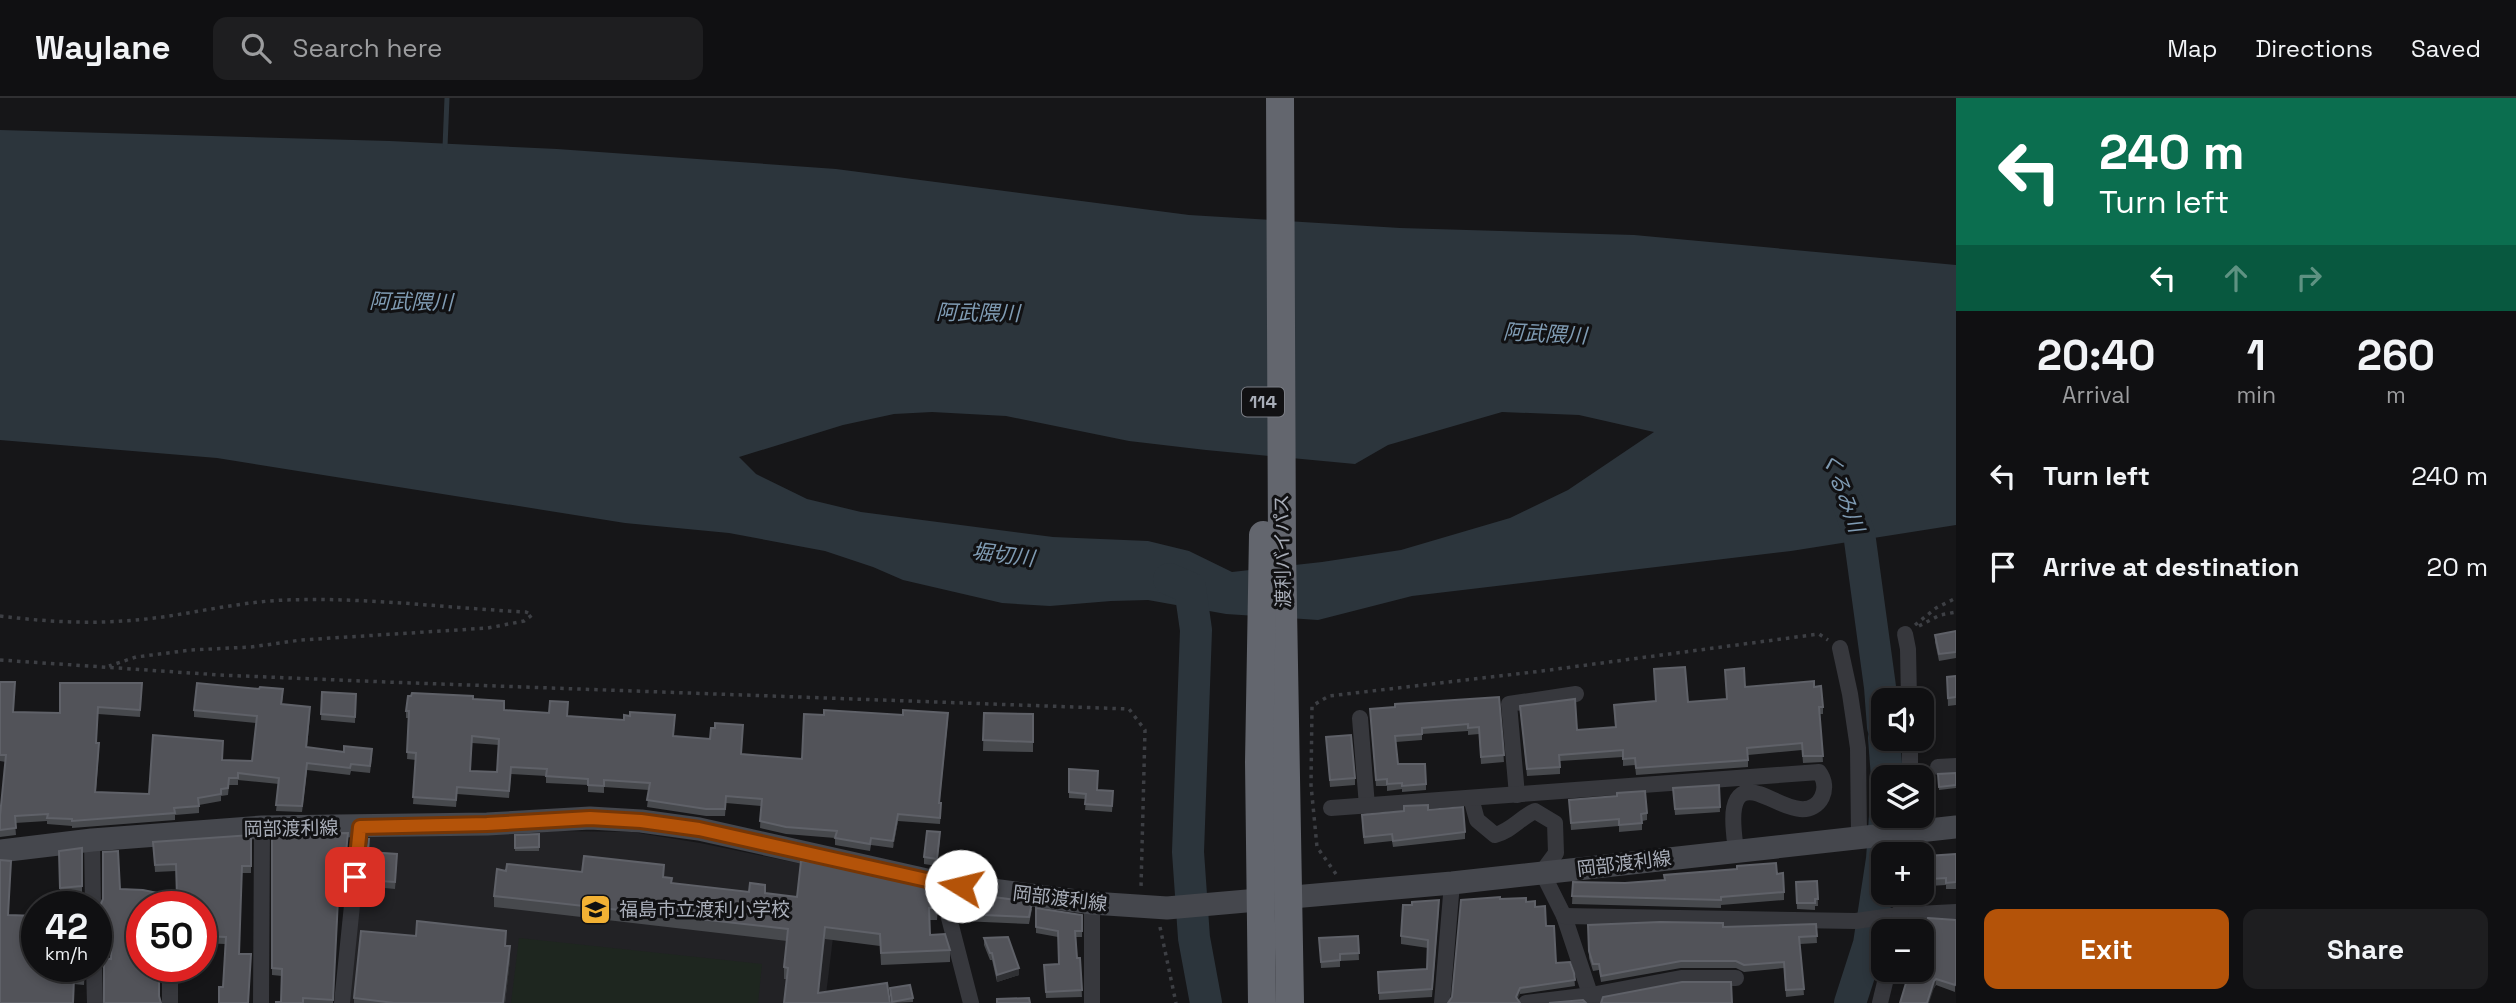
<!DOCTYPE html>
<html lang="en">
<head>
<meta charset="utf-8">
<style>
	:root { --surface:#101012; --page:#1e1e20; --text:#f1f3f6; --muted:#9c9d9f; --line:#303032; --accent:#b45309 }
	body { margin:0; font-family:"Space Grotesk","Noto Sans JP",sans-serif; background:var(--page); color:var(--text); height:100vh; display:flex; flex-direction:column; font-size:26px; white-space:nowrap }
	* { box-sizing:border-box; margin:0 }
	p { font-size:23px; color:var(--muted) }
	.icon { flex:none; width:38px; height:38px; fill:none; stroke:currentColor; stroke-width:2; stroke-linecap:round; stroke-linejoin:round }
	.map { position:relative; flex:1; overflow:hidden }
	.panel { display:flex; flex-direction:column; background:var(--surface); width:560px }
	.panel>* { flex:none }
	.hud { background:#0b6e4f; color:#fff; overflow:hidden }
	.controls { position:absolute; left:1871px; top:590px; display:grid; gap:14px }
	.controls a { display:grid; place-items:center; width:63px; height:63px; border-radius:14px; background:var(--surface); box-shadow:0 4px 10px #0003,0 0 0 2px var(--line); font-size:35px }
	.speed { position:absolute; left:21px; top:793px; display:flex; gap:14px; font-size:35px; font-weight:700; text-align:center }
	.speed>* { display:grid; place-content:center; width:91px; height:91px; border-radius:50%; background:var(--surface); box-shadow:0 4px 10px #0003,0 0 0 2px var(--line); line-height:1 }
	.speed small { font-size:18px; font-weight:400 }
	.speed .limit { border:10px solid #d22; background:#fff; color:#111 }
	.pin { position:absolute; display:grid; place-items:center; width:60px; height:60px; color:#fff; margin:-30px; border-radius:14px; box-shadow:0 4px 10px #0006 }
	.me { position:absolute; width:77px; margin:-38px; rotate:279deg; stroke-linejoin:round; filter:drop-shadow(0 0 5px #0008) }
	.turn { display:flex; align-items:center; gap:24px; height:147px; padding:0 28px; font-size:32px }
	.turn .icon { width:91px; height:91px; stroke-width:2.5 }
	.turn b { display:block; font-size:49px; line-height:60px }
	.lanes { display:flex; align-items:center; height:66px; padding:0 28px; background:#0003; justify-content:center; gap:35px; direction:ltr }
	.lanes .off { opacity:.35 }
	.eta { display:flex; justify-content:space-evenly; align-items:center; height:119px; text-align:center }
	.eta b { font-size:42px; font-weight:600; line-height:49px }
	.primary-button { display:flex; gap:14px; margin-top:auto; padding:14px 28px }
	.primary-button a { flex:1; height:80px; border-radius:14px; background:var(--accent); color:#fff; font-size:28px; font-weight:600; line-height:80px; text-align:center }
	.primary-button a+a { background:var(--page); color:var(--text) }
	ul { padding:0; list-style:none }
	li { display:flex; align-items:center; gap:21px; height:91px; padding:0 28px }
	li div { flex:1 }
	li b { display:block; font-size:26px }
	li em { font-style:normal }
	header { display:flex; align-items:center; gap:42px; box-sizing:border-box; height:98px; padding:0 35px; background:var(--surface); border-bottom:2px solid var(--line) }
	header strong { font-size:33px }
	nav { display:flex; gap:38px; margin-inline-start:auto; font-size:24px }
	.search { width:490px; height:63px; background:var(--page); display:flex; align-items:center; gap:18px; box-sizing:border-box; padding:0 24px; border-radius:14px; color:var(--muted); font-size:26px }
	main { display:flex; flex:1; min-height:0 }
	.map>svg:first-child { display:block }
	.built { fill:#222225 }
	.pitch { fill:#1e261f }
	.water { fill:#2c353c; fill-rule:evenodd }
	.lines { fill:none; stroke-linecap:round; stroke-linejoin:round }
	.stream { stroke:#2c353c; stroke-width:5 }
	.river { stroke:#2c353c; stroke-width:32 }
	.path { stroke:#3d3f44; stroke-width:3.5; stroke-dasharray:3.5 5; stroke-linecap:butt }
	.street { stroke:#37383d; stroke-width:16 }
	.secondary { stroke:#45474d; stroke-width:23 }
	.highway { stroke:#63666e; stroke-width:28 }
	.wall { fill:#47494d; fill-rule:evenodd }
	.shaded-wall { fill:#2f3033 }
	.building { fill:#525359; stroke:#5f6168; stroke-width:2; fill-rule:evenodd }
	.route-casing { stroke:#753606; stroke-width:18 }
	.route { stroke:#b45309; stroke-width:12 }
	.labels { text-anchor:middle; stroke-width:6; stroke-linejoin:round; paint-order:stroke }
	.shield { fill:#111113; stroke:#7b7e86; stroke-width:2 }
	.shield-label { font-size:18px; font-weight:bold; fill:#a8adb8 }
	.street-label { font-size:19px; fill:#a8adb8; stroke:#111113 }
	.poi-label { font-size:19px; fill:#a8adb8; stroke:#111113; text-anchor:start }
	.water-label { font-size:21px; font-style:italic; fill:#7f9bb3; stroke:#111113 }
</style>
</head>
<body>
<header>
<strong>Waylane</strong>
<div class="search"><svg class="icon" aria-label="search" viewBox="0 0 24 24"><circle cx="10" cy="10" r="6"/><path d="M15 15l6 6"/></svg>Search here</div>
<nav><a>Map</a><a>Directions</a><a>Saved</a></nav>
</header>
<main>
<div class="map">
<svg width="1956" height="905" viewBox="0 0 1956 905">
	<rect width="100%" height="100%" fill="#161618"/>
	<!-- built -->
	<path class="built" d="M557,733L632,734L700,745L841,774L825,905H347L361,739Z"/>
	<!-- pitch -->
	<path class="pitch" d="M519,840L762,866L758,905H511Z"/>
	<!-- water -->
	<path class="water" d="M0,32L390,43L557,51L836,71L1189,117L1400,130L1634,137L1956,167V427L1791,453L1412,498L1318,522L1226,516L1148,502L1111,503L1050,508L1002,505L903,482L873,469L825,453L729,435L625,425L217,360L0,342ZM932,314L1006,318L1129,343L1206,352L1355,366L1388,347L1502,314L1579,317L1654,334L1568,392L1510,420L1401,452L1322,464L1232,474L1189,453L1148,443L1053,439L861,414L807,401L756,376L739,359L843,327L894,316Z"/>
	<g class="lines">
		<!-- stream -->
		<path class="stream" d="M445,49L447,0"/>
		<!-- river -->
		<g class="river">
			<path d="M1847,403L1859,435L1880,589L1883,629"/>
			<path d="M1169,481L1190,490L1196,532L1188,754L1194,840L1206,905"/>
			<path d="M1884,640L1887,679"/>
			<path d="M1850,905L1869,846L1882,761L1885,718"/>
		</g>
		<!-- path -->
		<g class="path">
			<path d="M0,518C40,523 82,526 123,523C178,520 231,504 286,502C367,499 446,510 526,514L532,517L524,523L488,530L301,542L251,549L191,552L136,559L109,568"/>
			<path d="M1915,527L1936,510L1956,500"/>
			<path d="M1919,528L1940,517L1956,514"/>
			<path d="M0,562L220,577L386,584L1129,611L1145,632L1141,789"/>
			<path d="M1336,776L1317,749L1311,687L1312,608L1329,598L1542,573L1819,536L1828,542"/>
			<path d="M1160,829L1176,905"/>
		</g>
		<!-- street -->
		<g class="street">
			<path d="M1905,536L1908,551L1909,602"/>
			<path d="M1840,550L1850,596L1858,650L1859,738"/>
			<path d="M1360,620L1367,708"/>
			<path d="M1910,640V679"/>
			<path d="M1938,669L1956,668"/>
			<path d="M1517,697L1509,606L1576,596"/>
			<path d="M1471,700L1477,722L1495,737C1511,733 1520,720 1535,713L1555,725L1556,755L1542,774L1564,818L1593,905"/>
			<path d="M1331,710L1819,674C1831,690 1821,713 1800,711C1786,710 1772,700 1759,696C1724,684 1734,735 1736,752"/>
			<path d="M92,742L93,808"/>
			<path d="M1910,756V718"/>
			<path d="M940,785L971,905"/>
			<path d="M1564,818L1856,823L1898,817L1956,814"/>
			<path d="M1897,833L1904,794"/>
			<path d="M94,868L95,905"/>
			<path d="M170,905V868"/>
			<path d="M261,905L262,729"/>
			<path d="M342,905L360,729"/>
			<path d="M1092,905V805"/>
			<path d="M1442,905L1452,785"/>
			<path d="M1526,905L1591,897L1681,880H1736"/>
			<path d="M1880,905L1888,872"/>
		</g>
		<!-- secondary -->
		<path class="secondary" d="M0,753L92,742L262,729L487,726L590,720L641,723L699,731L940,785L1092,805L1167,810L1452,785L1956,729"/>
		<!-- highway -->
		<g class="highway">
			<path d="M1280,0L1282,454L1290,905"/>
			<path d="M1262,905L1259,664L1263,437"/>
		</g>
	</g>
	<!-- wall -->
	<g class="wall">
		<path d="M1956,533V560L1939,563L1935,544V537Z"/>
		<path d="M1956,578V607L1948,608L1947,579Z"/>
		<path d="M0,584L14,614L60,615L142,585L140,619L98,616L96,645L99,652L96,694L149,696L222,662L252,663L256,625L194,619V612L283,598L282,606L310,616L307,650L372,658L370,675L351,673L350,677L307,672L302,714L276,713L279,686L238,682V687H229L228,697L221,698V703L199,707V715L175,717V722L72,730V728L47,726V723L15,725L16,737L0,739V718L6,664L0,663Z"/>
		<path d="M1745,589H1814L1823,609V616H1820L1823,664L1803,665L1802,652L1748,657V669L1636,677L1635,667L1623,668V659L1560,663V676L1527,678L1520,608L1577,632L1615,629L1614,607L1688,604L1726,601Z"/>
		<path d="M322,594L356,596L355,625L321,622Z"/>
		<path d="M1499,599L1504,664L1481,666L1479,636L1468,637V633L1422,636V642L1396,644L1398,666L1426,686V692L1402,694V691L1387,693V688H1376L1370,611Z"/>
		<path d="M473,601L504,612L567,618L674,638L742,656L802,661L824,617L948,622L939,705L941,712L940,726L898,723L893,750L871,747L870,753L835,747V740L786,736L760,730L761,708L726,705L725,718H706L647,709L649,692L604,689V695L588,694V687L546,685V678L511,676L509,700L457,696L456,709L413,706L416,662L407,661L409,620H406V613ZM472,645L499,647L497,674L470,673Z"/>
		<path d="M984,615L1033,616V654L983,653Z"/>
		<path d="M1326,639L1355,680V687L1330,689Z"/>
		<path d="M1069,671L1097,692L1113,699L1112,714L1085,712L1086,701L1069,700Z"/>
		<path d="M1956,675V690L1939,692L1938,676Z"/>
		<path d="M1719,687L1720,714L1675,717L1673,690Z"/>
		<path d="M1569,702L1647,715V722L1642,723V732L1619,734V728L1571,732Z"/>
		<path d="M1428,712L1465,734V741L1393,749L1392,743L1364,746L1362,724Z"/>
		<path d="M272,736L348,742L341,808H338L333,905H276L281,904L282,878L272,877Z"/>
		<path d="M539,736V753H515V737Z"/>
		<path d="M251,737V775H242L223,889L225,846L201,845V808L111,861L112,836H99L100,808L120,791L177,799L176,773L155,774L153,744Z"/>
		<path d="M940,741L937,768L924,766V759Z"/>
		<path d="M82,750V795L60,796L59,753Z"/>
		<path d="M369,754L397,763L395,791L364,788Z"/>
		<path d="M1956,756V791H1946V787L1929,788L1927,765Z"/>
		<path d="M506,773L582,774L664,779L672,785L797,799L909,784L923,789L938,808L937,822H929L930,837L950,852V864L881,867L880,848L825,841L784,905L787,881H784V869L787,843L494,809V798Z"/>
		<path d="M1777,776L1784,794V802L1721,807V810L1572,806L1573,784L1625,785Z"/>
		<path d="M1817,783L1818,808H1815V812L1797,811L1796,784Z"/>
		<path d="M955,795L1032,811L1029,826L961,823L955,802Z"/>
		<path d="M1500,801L1526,804L1535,809L1546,828L1556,865L1574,875L1575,888L1520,896L1452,899Z"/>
		<path d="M1036,810L1082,817V839H1076L1077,860H1080L1082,899L1046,900L1044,867L1059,866L1058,839L1036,835Z"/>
		<path d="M1439,810L1432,899L1379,902L1378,874L1427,871L1428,850L1401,846V838Z"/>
		<path d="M9,817L85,868L84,887L74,886Z"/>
		<path d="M1956,822L1955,894L1936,887L1934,890L1900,878V872Z"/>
		<path d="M1816,826L1817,845L1800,846L1804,897L1786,899L1784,870L1744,874L1736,870H1681L1601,884L1599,872L1593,873L1589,860L1588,827L1723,829Z"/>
		<path d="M1358,838L1359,862L1340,863V869L1321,870L1319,840Z"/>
		<path d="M984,840L1019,877L997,884L992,862H990L984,847Z"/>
		<path d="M506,848L510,861L505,905H354V900Z"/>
		<path d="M890,894L913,900V904L892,905Z"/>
	</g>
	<!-- shaded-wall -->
	<g class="shaded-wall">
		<path d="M948,615V622L939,712V705Z"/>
		<path d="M898,716V723L893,750V743Z"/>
		<path d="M825,829V841L818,905V895Z"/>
		<path d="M510,848V861L505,905H503Z"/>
		<path d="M1019,870V877L997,884V877Z"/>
		<path d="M1936,881V887L1934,890L1929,905H1927L1934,883Z"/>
		<path d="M1520,890V896L1516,905V899Z"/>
	</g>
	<!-- building -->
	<g class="building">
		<path d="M1956,533V554L1939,556L1935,537Z"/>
		<path d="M1685,569L1688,604L1727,601L1725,572L1744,570L1745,589L1814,583V589L1821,588L1823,609H1819L1823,658H1803L1802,645L1747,650L1748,662L1636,670L1635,660L1623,661V652L1559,657L1560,669L1527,671L1520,608L1575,601L1577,632L1616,629L1614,607L1656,603L1654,571Z"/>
		<path d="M1956,578V599L1948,600L1947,579Z"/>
		<path d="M0,584H15L13,614L60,615V585H142L140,612L98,609L96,645H99L95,694L149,696L153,637L223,643L222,662L252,663L257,618L194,612L197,585L259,591L260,589L283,591L281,606L310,609L306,649L344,654V648L372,651L370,668L351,666L350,670L307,665L302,708L276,707L279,680L238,675V680H229L228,690L221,691V696L198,700L199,708L174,710L175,715L72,723V721L47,720L48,716L15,718L16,730L0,732V718L6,657H0Z"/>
		<path d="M322,594L356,596L355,619L321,616Z"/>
		<path d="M412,595L473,598V601L504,603V612L549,615L550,603L568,604L567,618L624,622V617L630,618V614L675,617L673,638L710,641L711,630H715V625L743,627L741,656L802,661L804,616L824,617V612L903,617V612L948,615L939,705H941L940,720L898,716L893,743L871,740L870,746L835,740L837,733L786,729L760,723L762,701L726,698L725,711H706L647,702L650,685L604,682V688L588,687V681L546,678L547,671L511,669L509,693L457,689L456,702L413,699L416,655L407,654L409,613H406L408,598H411ZM472,638L499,641L497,674L470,673Z"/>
		<path d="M1499,599L1504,657L1481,659L1479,629L1468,630V626L1422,630V636L1395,638L1398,666H1425L1426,686L1402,688V685L1387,686V681L1376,682L1370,611L1395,609V606Z"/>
		<path d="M984,615L1033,616V644L983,642Z"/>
		<path d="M1351,637L1355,680L1330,682L1326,639Z"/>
		<path d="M1069,671L1098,673L1097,692L1113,693L1112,708L1085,706L1086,696L1069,694Z"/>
		<path d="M1956,675V687L1939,689L1938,676Z"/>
		<path d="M1719,687L1720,709L1675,711L1673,690Z"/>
		<path d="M1645,693L1647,715L1641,716L1642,725L1619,727V721L1571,725L1569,702L1617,698V695Z"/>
		<path d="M1428,707V712L1463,709L1465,734L1393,743L1392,736L1364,739L1362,717L1404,713V708Z"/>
		<path d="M927,733L940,734L937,761L924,759Z"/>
		<path d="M348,735L341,801H338L333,902L303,900V905H276V904H281L282,871L272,870V736Z"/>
		<path d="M539,736V749L515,750V737Z"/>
		<path d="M251,737V768H242L239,856H251L248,905H219V889H223L226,839L201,838V808H142V868H159V898L161,905H104V860L111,861L112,830L99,829L100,808L103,801V754L118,753L120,791L143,792L177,799L176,766L155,767L153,744Z"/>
		<path d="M369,740L368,754L397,756L395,784L364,782Z"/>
		<path d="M82,750V788L60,790L59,753Z"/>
		<path d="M1956,756V784L1946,785V780L1929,781L1927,758Z"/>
		<path d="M584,758L664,767L663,779L672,780L671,785L749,794L750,785L765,787V795L797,799L801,763L848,767L909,781V784H924L923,789L933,790L938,808L937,810H929L930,837L945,836L950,852L881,855L880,836L825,829L818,895L887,885L890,905H784L788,870L784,869L788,831L494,798L497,771L506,773L507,766L582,774Z"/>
		<path d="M0,762L11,763L8,817L37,818V868H84V880H74L73,905H0Z"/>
		<path d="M1776,765L1777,776L1783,775L1784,794L1721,799V802L1572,798L1573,784L1625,785L1665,782L1664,777L1737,771V768Z"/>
		<path d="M1817,783L1818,801H1815V805H1797L1796,784Z"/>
		<path d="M955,795L993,802V799L1032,804L1029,819L961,816Z"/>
		<path d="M1500,799V801L1526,800V804L1535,803V809L1545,808L1546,828H1554L1556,865L1570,864L1574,875L1575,882L1520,890L1516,899L1520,905H1448L1452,899L1461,802Z"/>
		<path d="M1439,802L1432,891L1379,895L1378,874L1427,871L1428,842L1401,838L1403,807H1412V804Z"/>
		<path d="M1036,810L1082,817V833H1075L1077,860H1080L1082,892L1046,894L1044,867L1059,866L1058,833L1036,829Z"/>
		<path d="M1928,820L1956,822V883L1955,887L1936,881L1934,883L1927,905H1900L1909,875L1900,872H1922V833H1908L1909,823L1927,824Z"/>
		<path d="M417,823L506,833L505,848H510L503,905H394L354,900L361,833L416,838Z"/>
		<path d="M1660,824L1723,825V829L1816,826L1817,838L1799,839L1804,891L1786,892L1784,864L1744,867L1736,863H1681L1601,878L1599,866H1593L1589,853L1588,827Z"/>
		<path d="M1358,838L1359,855L1340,856V862L1321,864L1319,840Z"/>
		<path d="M1008,839L1019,870L997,877L992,855H990L984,840Z"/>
		<path d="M1682,884H1731L1732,905H1601L1603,899Z"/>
		<path d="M910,887L913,900L892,904L890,890Z"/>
		<path d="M1029,900L1030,905H997V901Z"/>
		<path d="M1583,902L1586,905H1549Z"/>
	</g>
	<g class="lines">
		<defs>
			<path id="route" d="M355,779L360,729L487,726L590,720L641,723L699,731L940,785L961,788"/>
		</defs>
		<!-- route casing -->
		<use href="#route" class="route-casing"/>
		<!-- route -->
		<use href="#route" class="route"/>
	</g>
	<!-- icons -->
	<defs>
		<symbol id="school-square" viewBox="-11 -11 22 22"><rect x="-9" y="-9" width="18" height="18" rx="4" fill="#f2b134" stroke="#111113"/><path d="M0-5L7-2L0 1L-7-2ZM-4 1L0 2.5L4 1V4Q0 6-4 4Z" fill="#111"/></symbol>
	</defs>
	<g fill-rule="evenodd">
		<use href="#school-square" x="578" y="794" width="35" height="35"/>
	</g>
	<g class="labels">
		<!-- shield labels -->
		<rect class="shield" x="1242" y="289.5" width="42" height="29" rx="5"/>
		<g class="shield-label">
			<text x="1263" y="310">114</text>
		</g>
		<!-- street labels -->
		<g class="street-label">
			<text transform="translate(1282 453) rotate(-91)" y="7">渡利バイパス</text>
			<text transform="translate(291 730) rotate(-1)" y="7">岡部渡利線</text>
			<text transform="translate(1624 765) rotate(-7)" y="7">岡部渡利線</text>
			<text transform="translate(1060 800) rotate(7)" y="7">岡部渡利線</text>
		</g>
		<!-- poi labels -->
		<g class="poi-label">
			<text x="619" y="818">福島市立渡利小学校</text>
		</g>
		<!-- water labels -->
		<g class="water-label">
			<text transform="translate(411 204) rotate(1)" y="7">阿武隈川</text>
			<text transform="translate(978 215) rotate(1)" y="7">阿武隈川</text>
			<text transform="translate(1545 236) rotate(3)" y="7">阿武隈川</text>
			<text transform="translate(1843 394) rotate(70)" y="7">くるみ川</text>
			<text transform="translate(1003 457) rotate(7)" y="7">堀切川</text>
		</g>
	</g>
</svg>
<div class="controls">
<a><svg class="icon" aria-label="sound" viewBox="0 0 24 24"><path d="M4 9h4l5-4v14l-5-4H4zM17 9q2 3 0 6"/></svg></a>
<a><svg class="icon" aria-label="layers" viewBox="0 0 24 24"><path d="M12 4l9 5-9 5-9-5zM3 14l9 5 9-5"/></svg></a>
<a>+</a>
<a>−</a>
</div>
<div class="speed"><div>42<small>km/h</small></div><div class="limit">50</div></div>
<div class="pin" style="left:355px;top:779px;background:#d93025"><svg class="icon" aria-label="arrive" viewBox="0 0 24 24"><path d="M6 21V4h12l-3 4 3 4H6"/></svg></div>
<svg class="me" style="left:961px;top:788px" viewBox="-20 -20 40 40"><circle r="19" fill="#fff"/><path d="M0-13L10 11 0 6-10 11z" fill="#b45309"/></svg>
</div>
<section class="panel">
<div class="hud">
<div class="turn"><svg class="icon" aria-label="left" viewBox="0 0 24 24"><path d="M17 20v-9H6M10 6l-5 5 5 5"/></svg><div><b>240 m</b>Turn left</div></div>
<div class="lanes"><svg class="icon" aria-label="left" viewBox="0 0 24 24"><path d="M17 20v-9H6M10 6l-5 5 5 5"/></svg><svg class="icon off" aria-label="ahead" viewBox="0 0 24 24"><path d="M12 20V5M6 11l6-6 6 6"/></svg><svg class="icon off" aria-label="right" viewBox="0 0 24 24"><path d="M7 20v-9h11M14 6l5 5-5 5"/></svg></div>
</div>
<div class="eta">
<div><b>20:40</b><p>Arrival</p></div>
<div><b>1</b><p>min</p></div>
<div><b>260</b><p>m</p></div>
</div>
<ul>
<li><svg class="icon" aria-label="left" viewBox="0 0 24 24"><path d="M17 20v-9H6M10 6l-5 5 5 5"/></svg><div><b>Turn left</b></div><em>240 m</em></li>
<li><svg class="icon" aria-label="arrive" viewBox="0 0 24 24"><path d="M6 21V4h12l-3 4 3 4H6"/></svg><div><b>Arrive at destination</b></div><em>20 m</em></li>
</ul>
<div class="primary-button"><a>Exit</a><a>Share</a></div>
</section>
</main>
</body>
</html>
